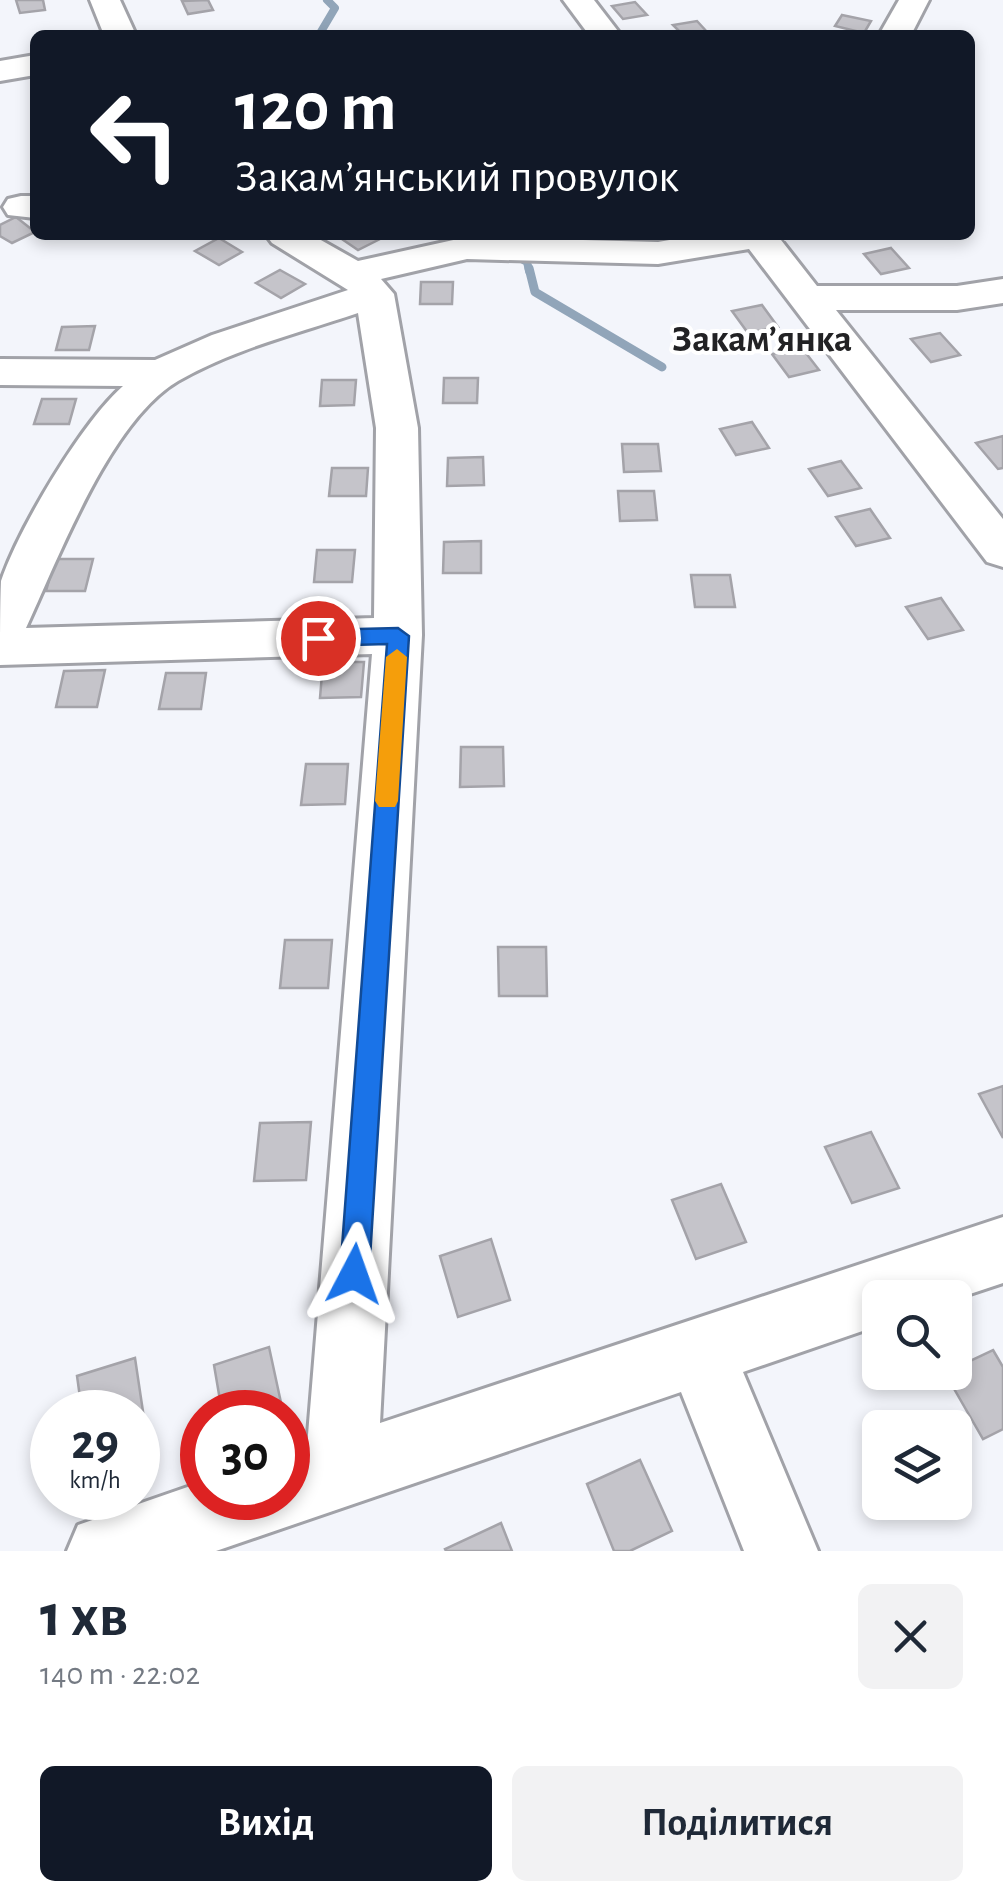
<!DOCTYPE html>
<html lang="uk">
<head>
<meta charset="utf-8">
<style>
	:root { --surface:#fff; --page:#f2f2f3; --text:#1f2937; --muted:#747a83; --accent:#111827 }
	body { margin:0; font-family:"Alegreya Sans",sans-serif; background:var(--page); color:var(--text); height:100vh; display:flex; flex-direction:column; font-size:38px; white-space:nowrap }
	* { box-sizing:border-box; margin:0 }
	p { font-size:32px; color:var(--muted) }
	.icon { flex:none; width:55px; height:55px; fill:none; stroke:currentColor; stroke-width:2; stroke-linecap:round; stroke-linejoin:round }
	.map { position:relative; height:1551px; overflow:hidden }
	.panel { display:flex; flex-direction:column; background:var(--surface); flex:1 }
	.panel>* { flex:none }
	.top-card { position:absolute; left:30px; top:30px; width:945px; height:210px; border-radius:15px; box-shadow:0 5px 15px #0003; background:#111827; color:#fff; overflow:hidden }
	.buttons { position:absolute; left:862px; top:1280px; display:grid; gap:20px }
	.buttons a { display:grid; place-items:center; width:110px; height:110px; border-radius:15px; background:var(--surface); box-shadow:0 5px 15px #0003; font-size:50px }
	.speed { position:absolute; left:30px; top:1390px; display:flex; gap:20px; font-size:50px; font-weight:700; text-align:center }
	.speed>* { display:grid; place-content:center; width:130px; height:130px; border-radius:50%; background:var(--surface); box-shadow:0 5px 15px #0003; line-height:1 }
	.speed small { font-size:25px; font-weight:400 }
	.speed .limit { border:15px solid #d22; background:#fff; color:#111 }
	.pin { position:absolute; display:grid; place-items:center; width:85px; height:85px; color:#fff; margin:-42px; border:5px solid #fff; border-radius:50%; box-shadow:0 2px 10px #0007 }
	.me { position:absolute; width:110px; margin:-55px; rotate:4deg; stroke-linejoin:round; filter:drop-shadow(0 0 8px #0008) }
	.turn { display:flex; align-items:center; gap:35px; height:210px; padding:0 40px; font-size:45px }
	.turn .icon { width:130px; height:130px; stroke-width:2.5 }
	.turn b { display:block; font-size:70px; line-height:85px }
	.round { display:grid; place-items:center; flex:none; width:105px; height:105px; border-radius:15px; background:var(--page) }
	.head { display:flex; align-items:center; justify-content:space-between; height:170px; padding:0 40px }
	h1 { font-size:60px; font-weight:700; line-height:75px }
	.primary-button { display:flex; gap:20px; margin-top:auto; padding:20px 40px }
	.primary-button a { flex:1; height:115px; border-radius:15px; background:var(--accent); color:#fff; font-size:40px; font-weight:700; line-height:115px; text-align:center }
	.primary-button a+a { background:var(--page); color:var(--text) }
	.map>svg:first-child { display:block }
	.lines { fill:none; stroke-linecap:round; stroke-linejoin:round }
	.stream-far1 { stroke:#91a5b9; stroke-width:8 }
	.stream { stroke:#91a5b9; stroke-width:9 }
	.building { fill:#c5c4ca; stroke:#a4a3a9; stroke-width:2.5 }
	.minor-casing { stroke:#a1a2a8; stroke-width:6 }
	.minor { fill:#fff; fill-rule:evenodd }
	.route { fill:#1a73e8; stroke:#114b97; stroke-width:2.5 }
	.slow { fill:#f59e0b }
	.labels { text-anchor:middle; stroke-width:8; stroke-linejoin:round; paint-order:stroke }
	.far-district-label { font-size:38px; font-weight:bold; fill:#222224; stroke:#fff }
</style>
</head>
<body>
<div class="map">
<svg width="1003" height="1551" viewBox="0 0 1003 1551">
	<rect width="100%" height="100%" fill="#f3f5fb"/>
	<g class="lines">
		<!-- stream-far1 -->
		<g class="stream-far1">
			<path d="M319,35L335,8L327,0"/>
			<path d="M512,254L527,262L529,271"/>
		</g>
		<!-- stream -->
		<path class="stream" d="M529,268L535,292L662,367"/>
	</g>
	<!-- building -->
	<g class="building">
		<path d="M16,0H43L45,10L20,13Z"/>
		<path d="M208,0L213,10L188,14L182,1Z"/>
		<path d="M635,2L647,15L623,19L612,6Z"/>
		<path d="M842,15L871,21L864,33L835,26Z"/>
		<path d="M697,21L709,34L683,35L673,25Z"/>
		<path d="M16,217L35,232L12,243L0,236V225Z"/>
		<path d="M336,235H377L382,238L358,250Z"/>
		<path d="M219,238L242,252L219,265L195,251Z"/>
		<path d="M891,248L909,268L881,274L864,254Z"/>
		<path d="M280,270L305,284L281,298L256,283Z"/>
		<path d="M421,282H453L452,304H420Z"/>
		<path d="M762,305L778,327L748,333L732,311Z"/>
		<path d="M95,326L89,350H56L62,327Z"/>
		<path d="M940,333L960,355L931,362L911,339Z"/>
		<path d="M802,348L819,370L789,377L772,354Z"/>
		<path d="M444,378H478L477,403H443Z"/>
		<path d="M322,380H356L354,405L320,406Z"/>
		<path d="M42,399H76L69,424H34Z"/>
		<path d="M752,422L769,448L736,455L720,429Z"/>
		<path d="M1003,436V468L998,469L976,443Z"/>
		<path d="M622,444H658L661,471L624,472Z"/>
		<path d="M483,457L484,485L447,486L448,458Z"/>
		<path d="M841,461L861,488L828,496L809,469Z"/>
		<path d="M332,468H368L366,496H329Z"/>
		<path d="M618,491H654L657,520L620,521Z"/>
		<path d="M870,509L890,538L856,546L836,517Z"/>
		<path d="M481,541V573H443L444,542Z"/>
		<path d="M317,550H355L352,582H314Z"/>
		<path d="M55,559H93L85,591H46Z"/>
		<path d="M691,575H730L735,607H695Z"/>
		<path d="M941,598L963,630L928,639L906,607Z"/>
		<path d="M323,662H364L361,697L320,698Z"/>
		<path d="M105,670L97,707H56L64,671Z"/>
		<path d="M166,673H206L201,709H159Z"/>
		<path d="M461,747H503L504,786L460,787Z"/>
		<path d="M306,764H348L345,804L301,805Z"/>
		<path d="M285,940H332L328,988H280Z"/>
		<path d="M498,947H546L547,996H499Z"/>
		<path d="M1003,1086V1138L979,1094Z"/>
		<path d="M311,1122L306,1180L254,1181L260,1123Z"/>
		<path d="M871,1132L899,1188L852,1203L825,1147Z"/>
		<path d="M721,1184L746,1242L696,1259L672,1200Z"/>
		<path d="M491,1239L510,1300L458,1317L440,1256Z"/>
		<path d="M269,1347L283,1412H222L214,1365Z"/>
		<path d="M993,1350L1003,1367V1429L983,1439L945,1373L955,1372V1368Z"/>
		<path d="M135,1358L145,1425L138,1428V1412H82L77,1376Z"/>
		<path d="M640,1460L672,1531L630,1551H614L587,1484Z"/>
		<path d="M501,1523L512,1551H446L445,1549Z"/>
	</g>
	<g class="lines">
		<defs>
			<g id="minor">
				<path d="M90,0H120L136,35H104Z"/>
				<path d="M563,0H594L621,35H589Z"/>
				<path d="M899,0H929L911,35H879Z"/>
				<path d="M35,55V75L0,81V61Z"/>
				<path d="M21,196H35V218L8,215L3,207L8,199Z"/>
				<path d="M266,235H312L358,261L467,237L658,242L698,235H785L781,240L817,286H957L1003,279V303L957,310H836L1003,519V567L987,562L749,249L658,264L467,259L381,279L394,294L418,428L422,635L380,1423L1003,1217V1283L955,1299L880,1298V1325L743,1372L818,1551H744L681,1392L216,1551H67L78,1525L202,1482V1498H288V1454L307,1447L372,654L0,665C0,640 0,604 1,581C19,528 82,422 123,386L0,385V359L155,360L212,335L348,290L272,243ZM358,313L376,428L374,618L26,628C59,557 110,421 178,381C233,349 299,333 358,313Z"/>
			</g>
		</defs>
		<!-- minor casing -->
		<use href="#minor" class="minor-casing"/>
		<!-- minor -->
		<use href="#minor" class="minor"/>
	</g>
	<!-- route -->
	<path class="route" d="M398,628L409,636L369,1274L365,1284L354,1288L344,1284L340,1274L387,644L318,646L308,638L318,630Z"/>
	<!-- slow -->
	<path class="slow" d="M397,649L407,657L398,801L395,807H379L375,801L386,657Z"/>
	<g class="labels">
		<!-- far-district labels -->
		<g class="far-district-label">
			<text x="762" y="351">Закам’янка</text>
		</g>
	</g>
</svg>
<div class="buttons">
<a><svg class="icon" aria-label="search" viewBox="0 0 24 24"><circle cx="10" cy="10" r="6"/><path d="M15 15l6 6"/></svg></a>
<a><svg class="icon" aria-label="layers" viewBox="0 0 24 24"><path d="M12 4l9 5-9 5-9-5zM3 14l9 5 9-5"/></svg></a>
</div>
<div class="speed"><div>29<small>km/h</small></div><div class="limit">30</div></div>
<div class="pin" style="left:318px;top:638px;background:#d93025"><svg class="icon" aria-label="arrive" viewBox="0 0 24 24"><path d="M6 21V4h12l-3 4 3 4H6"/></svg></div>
<svg class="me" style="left:354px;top:1274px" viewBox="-20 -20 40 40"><path d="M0-17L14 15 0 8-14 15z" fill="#1a73e8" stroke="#fff" stroke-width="4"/></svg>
<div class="top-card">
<div class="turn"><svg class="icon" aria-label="left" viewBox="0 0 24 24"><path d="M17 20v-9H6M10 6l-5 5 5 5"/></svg><div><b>120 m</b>Закамʼянський провулок</div></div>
</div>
</div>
<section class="panel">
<div class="head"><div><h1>1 хв</h1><p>140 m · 22:02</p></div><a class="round"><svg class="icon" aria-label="close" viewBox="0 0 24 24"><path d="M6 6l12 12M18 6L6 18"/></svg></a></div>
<div class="primary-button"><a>Вихід</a><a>Поділитися</a></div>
</section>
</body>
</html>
